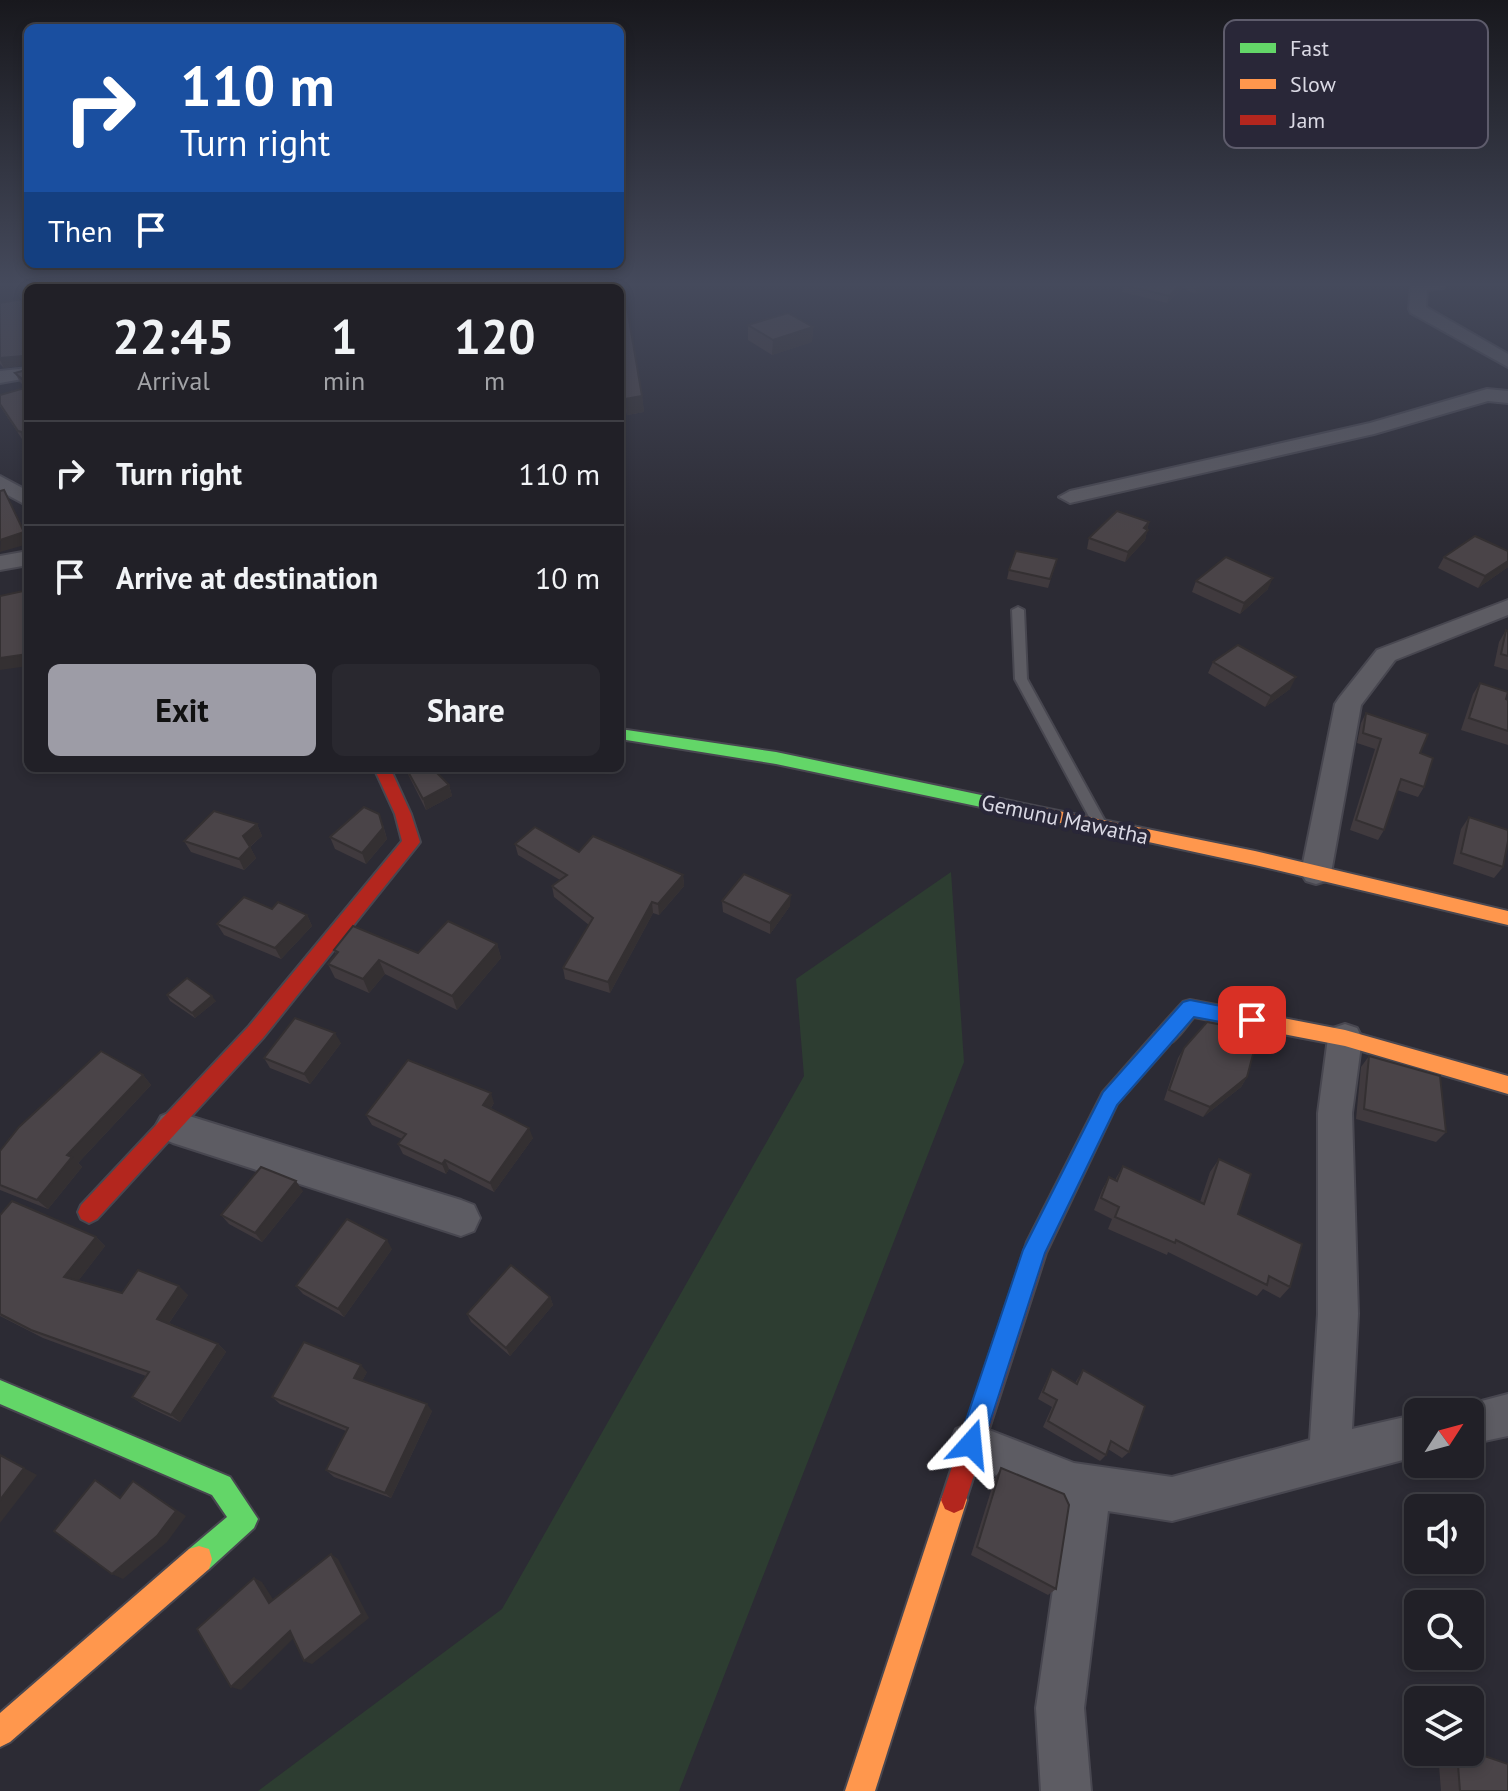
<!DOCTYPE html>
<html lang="en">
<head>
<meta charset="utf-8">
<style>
	:root { --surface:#212027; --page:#29282f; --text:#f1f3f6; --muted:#a2a3a7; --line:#3e3e44; --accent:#9d9ca6 }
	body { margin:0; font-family:"PT Sans",sans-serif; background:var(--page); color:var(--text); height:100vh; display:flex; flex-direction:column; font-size:30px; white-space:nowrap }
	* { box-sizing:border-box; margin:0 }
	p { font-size:26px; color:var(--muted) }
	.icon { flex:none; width:44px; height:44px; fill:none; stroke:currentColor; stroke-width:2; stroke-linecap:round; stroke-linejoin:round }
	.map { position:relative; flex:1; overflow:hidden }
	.drawer { position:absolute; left:24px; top:284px; width:600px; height:488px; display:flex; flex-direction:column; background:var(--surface); border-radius:12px; box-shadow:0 4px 12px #0003,0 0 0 2px var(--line) }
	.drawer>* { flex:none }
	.hud { position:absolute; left:24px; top:24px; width:600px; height:244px; border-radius:12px; box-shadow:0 4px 12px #0003,0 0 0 2px var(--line); background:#1a4fa0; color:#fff; overflow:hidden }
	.needle { width:52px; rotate:54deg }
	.fabs { position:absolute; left:1404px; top:1398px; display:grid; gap:16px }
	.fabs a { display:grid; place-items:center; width:80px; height:80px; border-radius:12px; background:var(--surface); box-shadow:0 4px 12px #0003,0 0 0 2px var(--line); font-size:40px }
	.pin { position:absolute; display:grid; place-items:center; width:68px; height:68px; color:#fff; margin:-34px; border-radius:16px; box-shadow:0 4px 12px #0006 }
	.me { position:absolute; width:88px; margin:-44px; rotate:18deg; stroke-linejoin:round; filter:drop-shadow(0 0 6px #0008) }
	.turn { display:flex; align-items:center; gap:28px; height:168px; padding:0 24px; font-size:36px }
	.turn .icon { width:104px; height:104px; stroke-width:2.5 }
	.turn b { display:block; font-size:56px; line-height:68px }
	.then { display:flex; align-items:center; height:76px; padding:0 24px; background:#0003; gap:16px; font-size:30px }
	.eta { display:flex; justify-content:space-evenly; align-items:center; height:136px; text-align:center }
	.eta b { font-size:48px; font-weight:700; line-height:56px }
	.primary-button { display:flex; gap:16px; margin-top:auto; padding:16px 24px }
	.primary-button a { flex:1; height:92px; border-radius:12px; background:var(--accent); color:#111; font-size:32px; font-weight:700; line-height:92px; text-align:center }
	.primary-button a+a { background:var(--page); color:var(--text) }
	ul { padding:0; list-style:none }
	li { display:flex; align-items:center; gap:24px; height:104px; padding:0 24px; border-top:2px solid var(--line) }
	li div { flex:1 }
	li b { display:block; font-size:30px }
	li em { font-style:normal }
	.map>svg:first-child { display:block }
	.green { fill:#2d3d31 }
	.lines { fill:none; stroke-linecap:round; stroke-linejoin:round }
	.lane-casing { stroke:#484750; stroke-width:4 }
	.street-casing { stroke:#484750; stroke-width:4 }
	.fast-casing { stroke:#484750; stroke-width:4 }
	.slow-casing { stroke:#484750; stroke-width:4 }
	.jam-casing { stroke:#484750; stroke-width:4 }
	.lane { fill:#5d5c63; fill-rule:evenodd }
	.street { fill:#5d5c63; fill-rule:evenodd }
	.fast { fill:#63d668; fill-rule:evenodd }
	.slow { fill:#ff974d; fill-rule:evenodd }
	.jam { fill:#b3261e; fill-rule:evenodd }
	.wall { fill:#403a3e }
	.shaded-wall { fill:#343032 }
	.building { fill:#4a4448; stroke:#343032; stroke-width:2 }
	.route { fill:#1a73e8; stroke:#114b97; stroke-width:2 }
	.labels { text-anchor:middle; stroke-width:8; stroke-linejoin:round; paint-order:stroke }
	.street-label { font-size:22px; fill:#dad9e4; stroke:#292738 }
	.key { fill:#292738; stroke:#5e5c6c; stroke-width:2 }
	.key-label { font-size:22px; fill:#dad9e4 }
</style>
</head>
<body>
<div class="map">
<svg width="1508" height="1791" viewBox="0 0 1508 1791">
	<rect width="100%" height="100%" fill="#2c2b34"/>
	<!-- green -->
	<path class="green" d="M951,872L964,1062L679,1791H258L502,1609L804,1076L796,979Z"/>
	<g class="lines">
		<defs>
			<path id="lane" d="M1018,607L1024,610L1027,679L1106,823L1104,826H1094L1015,679L1012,610Z"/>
			<g id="street">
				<path d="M1411,285H1445L1443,288L1427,290L1426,307L1508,354V367L1411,313L1409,309Z"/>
				<path d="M28,368V378L0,383V371Z"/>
				<path d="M1487,389L1508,391V403L1488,401L1374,434L1070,503L1059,497L1070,491L1370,423Z"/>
				<path d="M0,476L28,491V506L0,491Z"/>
				<path d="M28,551V565L0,570V556Z"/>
				<path d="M1508,600V615L1395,660L1361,705L1331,873L1326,881L1316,884L1306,881L1301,873L1335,704L1339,698L1377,650Z"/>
				<path d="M1345,1024L1357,1028L1362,1038L1352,1113L1358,1314L1352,1429L1418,1414V1456L1172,1521L1108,1511L1084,1708L1091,1791H1041L1036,1708L1064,1513L1059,1500L956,1459L950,1444L956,1429L971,1423L1074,1463L1172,1477L1310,1440L1318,1314V1113L1328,1038L1333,1028Z"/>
				<path d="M173,1111L461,1200L474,1205L480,1218L474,1231L461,1236L173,1143L161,1138L155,1127L161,1116Z"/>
				<path d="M1508,1394V1436L1470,1444V1412H1454L1455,1408Z"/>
			</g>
			<g id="fast">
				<path d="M620,729L776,752L1034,806L1042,812L1034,818L776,764L620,739Z"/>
				<path d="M0,1380L230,1477L258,1519L254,1528L209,1569L199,1572L189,1569L186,1559L189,1549L227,1517L212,1495L0,1404Z"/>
			</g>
			<g id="slow">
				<path d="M1034,806L1255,851L1508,911V925L1255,865L1028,816L1026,812L1028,808Z"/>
				<path d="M1190,1000L1345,1030L1508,1076V1094L1345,1046L1194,1017C1184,1028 1172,1051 1155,1045L1152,1039L1155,1033L1183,1002Z"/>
				<path d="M954,1487L963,1491L967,1500L875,1791H845L941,1500L945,1491Z"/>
				<path d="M199,1546L209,1549L212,1559L209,1569L10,1742L0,1747V1713L189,1549Z"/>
			</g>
			<g id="jam">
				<path d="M374,768H390L411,814L420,842L417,846L263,1038L97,1219L89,1223L81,1219L78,1212L81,1205L249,1026L402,841L395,814Z"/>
				<path d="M1162,1031L1169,1033L1172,1039L1169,1045L1117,1104L1046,1253L963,1509L954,1513L945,1509L941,1500L1027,1242L1103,1092L1155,1033Z"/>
			</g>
		</defs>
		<!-- lane casing -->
		<use href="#lane" class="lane-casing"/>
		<!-- street casing -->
		<use href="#street" class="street-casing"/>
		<!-- fast casing -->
		<use href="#fast" class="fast-casing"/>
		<!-- slow casing -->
		<use href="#slow" class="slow-casing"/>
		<!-- jam casing -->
		<use href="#jam" class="jam-casing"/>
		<!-- lane -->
		<use href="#lane" class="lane"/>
		<!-- street -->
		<use href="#street" class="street"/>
		<!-- fast -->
		<use href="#fast" class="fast"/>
		<!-- slow -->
		<use href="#slow" class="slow"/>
		<!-- jam -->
		<use href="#jam" class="jam"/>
	</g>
	<!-- wall -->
	<g class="wall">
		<path d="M1123,285H1209L1202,292L1195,294L1183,288L1167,303L1122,292Z"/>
		<path d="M620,297L642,396L644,412L627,415L621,387H620Z"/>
		<path d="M28,298V448L0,406V395L26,388L20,382L15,373L26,370V365L4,368L0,364V303Z"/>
		<path d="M748,325L813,327L812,342L772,355L748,340Z"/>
		<path d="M1149,522L1145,540L1125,562L1087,549L1089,538Z"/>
		<path d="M1508,551V567L1478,588L1438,568L1444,557Z"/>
		<path d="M1057,559L1048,588L1007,579L1009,570Z"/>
		<path d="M1196,581L1268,589L1240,614L1192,592Z"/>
		<path d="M1506,630L1508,631V670L1494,666L1499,642Z"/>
		<path d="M1213,662L1290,689L1265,707L1208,673Z"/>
		<path d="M1480,683L1508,700V745L1461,730L1473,694Z"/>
		<path d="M1366,713L1420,753L1424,787L1418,797L1397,790L1384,830L1378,840L1350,830L1375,749L1357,743L1361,723Z"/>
		<path d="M405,768H432L449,785L452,796L426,810Z"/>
		<path d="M1469,817L1503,867L1494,878L1453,864L1461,829Z"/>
		<path d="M257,824L262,836L250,847L256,858L244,870L191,852L184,841Z"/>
		<path d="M383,825L387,839L366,864L335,849L330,837Z"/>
		<path d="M515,844L579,852L683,875L684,886L659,915L653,913L610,993L565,979L563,968L589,925L554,897L552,886L560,880L518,855Z"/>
		<path d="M722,901L790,906L770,934L723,912Z"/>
		<path d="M272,909L307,915L312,926L281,959L224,935L217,924Z"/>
		<path d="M497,944L501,958L457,1010L385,974L369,993L335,978L328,964L336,954L334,950L418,953Z"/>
		<path d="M167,995L216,1001L195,1018L170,1001Z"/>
		<path d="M341,1043L310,1084L270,1068L264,1058Z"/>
		<path d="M1184,1048L1247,1077L1241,1087L1203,1117L1164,1100L1178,1058Z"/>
		<path d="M1369,1056L1446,1132L1436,1142L1356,1119L1361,1067Z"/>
		<path d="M143,1075L151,1085L78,1163L82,1167L48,1209L0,1190V1151Z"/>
		<path d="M494,1103L491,1108L533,1138L494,1192L449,1169L446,1174L403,1154L398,1144L402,1139L372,1125L366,1115Z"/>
		<path d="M1219,1159L1238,1214L1290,1287L1280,1298L1263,1289L1257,1296L1168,1252L1167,1255L1108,1229L1112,1219L1094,1210L1102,1190L1109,1177L1115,1180L1123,1166L1200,1202L1210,1172Z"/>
		<path d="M303,1191L262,1242L229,1224L221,1215Z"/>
		<path d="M0,1215L96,1237L105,1246L78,1281L122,1293L188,1295L169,1323L218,1344L226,1352L180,1422L142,1404L132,1397L146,1376L43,1338L0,1316Z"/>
		<path d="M392,1249L344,1317L303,1294L296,1286Z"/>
		<path d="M550,1297L553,1305L510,1356L471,1322L467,1314Z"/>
		<path d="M1052,1369L1075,1383L1083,1370L1129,1452L1122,1458L1108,1449L1106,1455L1100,1461L1043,1427L1052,1407L1038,1399L1048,1377Z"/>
		<path d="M367,1372L362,1381L432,1411L391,1498L334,1477L326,1470L346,1431L280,1404L272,1397Z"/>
		<path d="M1001,1468L1056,1589L1048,1595L971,1555L995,1478Z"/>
		<path d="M1438,1752H1470L1508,1791H1441Z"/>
	</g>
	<!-- shaded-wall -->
	<g class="shaded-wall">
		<path d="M96,285H124L113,288H98Z"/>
		<path d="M328,285H336L334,288H325Z"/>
		<path d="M1180,285H1183V288L1167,303L1169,296Z"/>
		<path d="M1203,285H1209L1202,292L1195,294L1197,287Z"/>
		<path d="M813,327L812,342L772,355L773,340Z"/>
		<path d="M23,356L28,365L4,368L0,360V358Z"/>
		<path d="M642,396L644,412L627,415L625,399Z"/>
		<path d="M4,490L28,538V544L0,552Z"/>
		<path d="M1149,522L1145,540L1125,562L1128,552Z"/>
		<path d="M1508,561V567L1478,588L1485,576Z"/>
		<path d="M1273,578L1268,589L1240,614L1244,603Z"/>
		<path d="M28,654V666L0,670V658Z"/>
		<path d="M1296,677L1290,689L1265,707L1271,696Z"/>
		<path d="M449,785L452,796L426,810L423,799Z"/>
		<path d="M379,814L387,839L366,864L362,853Z"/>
		<path d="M257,824L262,836L248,848L243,836Z"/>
		<path d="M250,847L256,858L244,870L239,859Z"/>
		<path d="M683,875L684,886L659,915L658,904Z"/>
		<path d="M791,895L790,906L770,934V923Z"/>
		<path d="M652,902L653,913L610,993L608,982Z"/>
		<path d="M307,915L312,926L281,959L275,948Z"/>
		<path d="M497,944L501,958L457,1010L452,996Z"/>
		<path d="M379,960L385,974L369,993L363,979Z"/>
		<path d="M212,996L216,1001L195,1018L192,1013Z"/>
		<path d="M335,1033L341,1043L310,1084L304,1074Z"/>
		<path d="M143,1075L151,1085L78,1163L82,1167L48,1209L37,1200L67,1155Z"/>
		<path d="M1247,1077L1241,1087L1203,1117L1210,1107Z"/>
		<path d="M491,1093L494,1103L486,1115L483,1105Z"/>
		<path d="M529,1128L533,1138L494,1192L490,1183Z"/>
		<path d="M445,1160L449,1169L446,1174L442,1164Z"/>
		<path d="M296,1181L303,1191L262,1242L255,1233Z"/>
		<path d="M96,1237L105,1246L75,1285L64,1277Z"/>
		<path d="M387,1240L392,1249L344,1317L338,1309Z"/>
		<path d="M179,1286L188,1295L166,1327L157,1319Z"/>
		<path d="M550,1297L553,1305L510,1356L506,1348Z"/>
		<path d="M218,1344L226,1352L180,1422L171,1415Z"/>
		<path d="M361,1365L367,1372L360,1385L354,1378Z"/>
		<path d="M427,1404L432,1411L391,1498L385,1493Z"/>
		<path d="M0,1455L37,1475L0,1523Z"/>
		<path d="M133,1481L186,1516L167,1542L123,1579L112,1574Z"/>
		<path d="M331,1554L338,1559L369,1618L312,1664L304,1661Z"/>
		<path d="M254,1578L262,1582L278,1607L269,1603Z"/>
		<path d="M290,1631L298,1634L241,1690L231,1687Z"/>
	</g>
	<!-- building -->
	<g class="building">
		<path d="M39,285H75V288H41Z"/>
		<path d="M286,285H328L325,288H277Z"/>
		<path d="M1123,285H1180L1169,296Z"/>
		<path d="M625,296L642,396L625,399L620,373V297Z"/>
		<path d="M28,298V384L15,373L26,370V359L23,356L0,358V303Z"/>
		<path d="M788,313L813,327L773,340L748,325Z"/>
		<path d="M28,387V438L24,440L22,432L18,431L0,404V395Z"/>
		<path d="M4,490L24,532L0,540V491Z"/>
		<path d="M1117,511L1149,522L1144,528L1148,530L1128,552L1089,538Z"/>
		<path d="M1475,536L1508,551V561L1485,576L1444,557Z"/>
		<path d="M1016,551L1057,559L1050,579L1009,570Z"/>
		<path d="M1226,557L1273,578L1244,603L1196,581Z"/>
		<path d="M28,590V654L0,658V596Z"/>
		<path d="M1506,630L1508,631V656L1501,654Z"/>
		<path d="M1238,645L1296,677L1271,696L1213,662Z"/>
		<path d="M1480,683L1508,692L1506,699L1508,700V731L1469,718Z"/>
		<path d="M1366,713L1428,734L1420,753L1433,758L1424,787L1401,779L1384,830L1356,820L1381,739L1363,733Z"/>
		<path d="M406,768H432L449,785L423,799Z"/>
		<path d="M364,807L379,814L383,828L362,853L330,837Z"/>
		<path d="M214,811L257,824L243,836L250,847L239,859L184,841Z"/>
		<path d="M1469,817L1508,830V841L1503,867L1461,853Z"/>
		<path d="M535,827L579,852L593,836L683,875L658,904L652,902L608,982L563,968L593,918L552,886L567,875L515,844Z"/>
		<path d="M744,874L791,895L770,923L722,901Z"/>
		<path d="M244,897L272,909L278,902L307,915L275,948L217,924Z"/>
		<path d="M448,921L497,944L452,996L379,960L363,979L328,964L338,952L334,950L353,926L418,953Z"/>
		<path d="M187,978L212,996L192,1013L167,995Z"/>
		<path d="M295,1018L335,1033L304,1074L264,1058Z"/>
		<path d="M1207,1022L1259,1032L1247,1077L1210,1107L1169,1090L1184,1048Z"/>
		<path d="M101,1051L143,1075L67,1155L72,1157L37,1200L0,1185V1151L19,1127Z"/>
		<path d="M1369,1056L1440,1076L1446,1132L1364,1109Z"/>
		<path d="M408,1060L491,1093L483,1105L529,1128L490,1183L445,1160L442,1164L398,1144L406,1134L366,1115Z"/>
		<path d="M1219,1159L1251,1174L1238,1214L1302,1244L1290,1287L1269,1276L1267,1285L1176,1240L1175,1243L1115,1217L1119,1207L1101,1198L1109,1177L1117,1181L1123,1166L1204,1204Z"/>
		<path d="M261,1167L296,1181L255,1233L221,1215Z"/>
		<path d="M12,1201L96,1237L64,1277L122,1293L138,1270L179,1286L157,1319L218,1344L171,1415L132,1397L149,1372L31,1330L0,1314V1215Z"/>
		<path d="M347,1219L387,1240L338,1309L296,1286Z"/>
		<path d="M511,1265L550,1297L506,1348L467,1314Z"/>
		<path d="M304,1342L361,1365L354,1378L427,1404L385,1493L326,1470L348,1428L272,1397Z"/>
		<path d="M1052,1369L1077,1384L1083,1370L1145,1406L1129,1452L1111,1441L1106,1455L1048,1421L1057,1400L1043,1392Z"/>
		<path d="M0,1455L24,1468L0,1500Z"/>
		<path d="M1001,1468L1064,1494L1069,1505L1056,1589L977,1547Z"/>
		<path d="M95,1480L120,1498L133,1481L176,1511L157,1536L112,1574L54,1531Z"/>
		<path d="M331,1554L362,1614L304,1661L290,1631L231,1687L197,1629L254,1578L269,1603Z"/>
		<path d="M1470,1751L1508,1764V1791H1460L1457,1752Z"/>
	</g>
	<!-- sky -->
	<linearGradient id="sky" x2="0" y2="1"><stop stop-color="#18181d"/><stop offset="0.53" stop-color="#454a5c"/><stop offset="1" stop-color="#454a5c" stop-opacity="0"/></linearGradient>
	<rect width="1508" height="536" fill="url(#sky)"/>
	<!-- route -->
	<path class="route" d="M1190,1000L1252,1012L1259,1014L1262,1020L1259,1026L1252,1028L1194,1017L1117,1105L1045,1253L980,1453L971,1456L962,1453L958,1444L1023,1250L1103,1092L1183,1002Z"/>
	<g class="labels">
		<!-- street labels -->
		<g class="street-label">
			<text transform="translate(1065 819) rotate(12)" y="8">Gemunu Mawatha</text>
		</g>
	</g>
	<!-- legend -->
	<rect x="1224" y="20" width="264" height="128" rx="12" class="key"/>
	<rect x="1240" y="43" width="36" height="10" fill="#63d668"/>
	<rect x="1240" y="79" width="36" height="10" fill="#ff974d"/>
	<rect x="1240" y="115" width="36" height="10" fill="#b3261e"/>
	<g class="key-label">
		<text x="1290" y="56">Fast</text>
		<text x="1290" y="92">Slow</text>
		<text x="1290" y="128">Jam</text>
	</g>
</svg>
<div class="fabs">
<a><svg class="needle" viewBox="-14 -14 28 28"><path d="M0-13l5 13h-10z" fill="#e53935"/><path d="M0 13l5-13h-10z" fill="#a2a3a7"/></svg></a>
<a><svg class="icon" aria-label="sound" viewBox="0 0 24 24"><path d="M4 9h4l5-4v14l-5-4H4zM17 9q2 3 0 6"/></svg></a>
<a><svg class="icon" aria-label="search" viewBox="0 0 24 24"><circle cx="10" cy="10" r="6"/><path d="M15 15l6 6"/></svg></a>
<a><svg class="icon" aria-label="layers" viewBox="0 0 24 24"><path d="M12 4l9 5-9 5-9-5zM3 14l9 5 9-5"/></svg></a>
</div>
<div class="pin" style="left:1252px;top:1020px;background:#d93025"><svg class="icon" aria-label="arrive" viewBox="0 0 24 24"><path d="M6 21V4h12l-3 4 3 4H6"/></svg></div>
<svg class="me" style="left:971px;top:1444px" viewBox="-20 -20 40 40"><path d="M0-17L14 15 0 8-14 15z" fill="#1a73e8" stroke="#fff" stroke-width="4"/></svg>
<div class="hud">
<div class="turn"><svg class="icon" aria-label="right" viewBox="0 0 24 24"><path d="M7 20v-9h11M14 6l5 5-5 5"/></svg><div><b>110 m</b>Turn right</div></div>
<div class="then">Then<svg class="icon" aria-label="arrive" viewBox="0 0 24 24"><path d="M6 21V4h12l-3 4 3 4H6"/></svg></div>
</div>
<section class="drawer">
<div class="eta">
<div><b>22:45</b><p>Arrival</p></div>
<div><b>1</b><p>min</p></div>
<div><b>120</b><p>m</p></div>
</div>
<ul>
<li><svg class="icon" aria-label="right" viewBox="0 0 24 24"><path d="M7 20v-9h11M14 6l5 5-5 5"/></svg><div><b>Turn right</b></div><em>110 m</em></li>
<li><svg class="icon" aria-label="arrive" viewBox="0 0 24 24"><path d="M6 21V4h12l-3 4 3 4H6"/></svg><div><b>Arrive at destination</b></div><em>10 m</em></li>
</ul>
<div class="primary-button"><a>Exit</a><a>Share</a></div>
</section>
</div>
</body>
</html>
